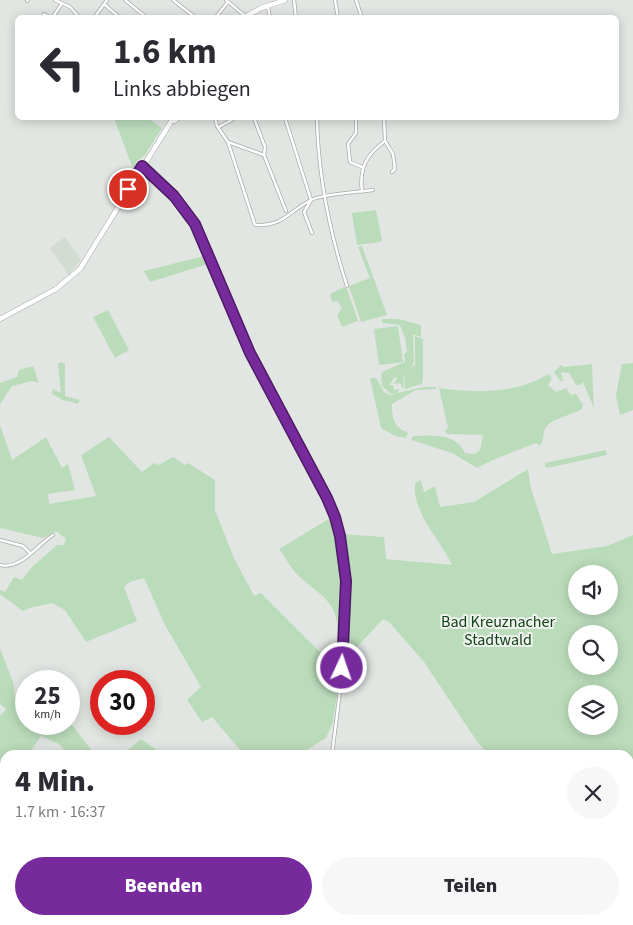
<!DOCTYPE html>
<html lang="de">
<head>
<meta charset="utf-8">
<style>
	:root { --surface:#fff; --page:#f7f7f7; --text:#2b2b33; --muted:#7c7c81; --accent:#762a9c }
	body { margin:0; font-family:"Source Sans 3",sans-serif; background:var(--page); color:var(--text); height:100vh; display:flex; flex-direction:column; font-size:19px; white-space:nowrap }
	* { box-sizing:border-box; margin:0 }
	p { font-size:16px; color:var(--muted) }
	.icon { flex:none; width:28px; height:28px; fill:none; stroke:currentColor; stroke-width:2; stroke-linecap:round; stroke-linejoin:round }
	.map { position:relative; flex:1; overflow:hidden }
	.details { position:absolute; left:0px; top:750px; width:634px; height:175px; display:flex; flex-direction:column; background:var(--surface); border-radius:15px 15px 0 0; box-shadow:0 2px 12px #0003 }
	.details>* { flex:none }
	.banner { position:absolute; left:15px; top:15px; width:604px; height:105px; border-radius:8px; box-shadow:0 2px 12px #0003; background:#fff; color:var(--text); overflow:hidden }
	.controls { position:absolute; left:568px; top:565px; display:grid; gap:10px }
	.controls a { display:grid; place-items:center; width:50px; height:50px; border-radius:50%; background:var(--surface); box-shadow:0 2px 12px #0003; font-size:25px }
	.speed { position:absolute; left:15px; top:670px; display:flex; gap:10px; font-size:25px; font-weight:700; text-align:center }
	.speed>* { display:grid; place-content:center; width:65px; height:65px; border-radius:50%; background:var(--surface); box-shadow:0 2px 12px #0003; line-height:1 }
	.speed small { font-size:12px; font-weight:400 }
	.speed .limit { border:8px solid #d22; background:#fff; color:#111 }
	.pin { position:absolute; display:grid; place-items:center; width:42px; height:42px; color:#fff; margin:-21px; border:2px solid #fff; border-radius:50%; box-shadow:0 1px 5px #0007 }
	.me { position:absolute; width:55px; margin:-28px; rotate:3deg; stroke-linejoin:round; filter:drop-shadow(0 0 4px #0008) }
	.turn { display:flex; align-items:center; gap:18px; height:105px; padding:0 15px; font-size:22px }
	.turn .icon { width:65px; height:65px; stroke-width:2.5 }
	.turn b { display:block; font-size:35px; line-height:42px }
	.round { display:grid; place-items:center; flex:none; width:52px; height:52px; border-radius:26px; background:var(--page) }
	.summary { display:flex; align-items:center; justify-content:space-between; height:85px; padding:0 15px }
	h1 { font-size:30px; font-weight:800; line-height:38px }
	.primary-button { display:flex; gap:10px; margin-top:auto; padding:10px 15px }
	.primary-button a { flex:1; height:58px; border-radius:30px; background:var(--accent); color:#fff; font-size:20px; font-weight:800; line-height:58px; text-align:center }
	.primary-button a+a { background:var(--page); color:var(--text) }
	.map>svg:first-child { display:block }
	.built { fill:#d3dcd3 }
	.green { fill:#bbdcbb; fill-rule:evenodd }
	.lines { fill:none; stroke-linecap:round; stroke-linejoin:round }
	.street-casing { stroke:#a8aba8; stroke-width:4 }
	.secondary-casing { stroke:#a8aba8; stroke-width:5.5 }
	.street { stroke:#fff; stroke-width:2.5 }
	.secondary { stroke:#fff; stroke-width:4.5 }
	.route-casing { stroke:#4d1b65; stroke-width:12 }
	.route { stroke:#762a9c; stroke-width:9 }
	.labels { text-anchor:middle; stroke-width:4; stroke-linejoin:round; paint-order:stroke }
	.park-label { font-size:16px; fill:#124117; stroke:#eff3ef }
</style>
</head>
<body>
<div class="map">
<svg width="633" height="925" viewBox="0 0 633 925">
	<rect width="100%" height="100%" fill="#e2e6e2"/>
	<!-- built -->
	<path class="built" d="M65,237L81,260L69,275L50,248Z"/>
	<!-- green -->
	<g class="green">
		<path d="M114,118H148L162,128L145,155L137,161L133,169Z"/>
		<path d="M376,210L382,240L380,242L357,245L352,213Z"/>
		<path d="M362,246L387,315L361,322L349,286L370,278L358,247Z"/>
		<path d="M204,256L208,264L150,282L144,271Z"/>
		<path d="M344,287L347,289L358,321L342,327L337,315L342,308L337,301L332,302L330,294Z"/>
		<path d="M108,310L129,350L115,358L93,317Z"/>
		<path d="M382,319H399L421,325V337L413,334L414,362L412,367L403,376L404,389L400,383L394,384L397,378L395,377L389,385H393L394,390L399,389L398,393L391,394L382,386L381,374L384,371L405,362L404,354L407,352L405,338L400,325L382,323Z"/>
		<path d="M398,326L403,362L379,365L374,329Z"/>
		<path d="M415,336L423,339V379L422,384L405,389L404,375L415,365Z"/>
		<path d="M61,362L65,364V396L80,400L78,404L63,400L52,394L53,389L61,393L58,364Z"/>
		<path d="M633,363V410L620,415L616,395L622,364Z"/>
		<path d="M592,364L594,408L583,382L580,385H576L569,373L561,372L563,381H560L554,372L561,365L564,367Z"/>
		<path d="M33,366L39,383L32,381L12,386L0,404V383L17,377L19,370Z"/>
		<path d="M548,374L552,378L548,385L556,392L566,388L571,395L576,394L583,405L582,409C573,415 552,418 546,427C542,433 545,439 540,446L536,443L495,459L477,468L452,453L411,440L413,436C433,435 456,433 465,453L475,454L480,450L483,435L447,434L445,430L448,428L439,388C473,393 518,394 548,374Z"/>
		<path d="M370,378H376L384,392L390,395L423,387H436V389L416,390L392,404C392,419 394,427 408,433L406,438L395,436L381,428Z"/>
		<path d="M0,425L12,460L46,437L62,468L68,464L75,490L48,494L49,504L96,496L81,455L109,437L142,472L154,463L159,465L173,457L185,465L188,463L215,480V510L234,558L254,596L261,593L333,665C338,654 338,646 338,634C338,597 316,595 295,572C289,565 284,556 279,549L332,517L339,541L343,612L341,666L333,722L326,738L299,755H255L241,751L212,717L202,722L187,700L201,687L165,625L144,578L130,582L124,587L137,621L86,642L65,610L52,603C41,606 33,606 23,611L0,594V590L5,592L14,577L22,580L32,567L57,545H64L66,539L56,531L43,538L0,528Z"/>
		<path d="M606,450L607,455L547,468L545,466V463Z"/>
		<path d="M528,469L531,488L552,554L607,546L633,535V925H576V920H629V755H490L478,743L424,662L389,622L383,619L345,660L347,581L343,534L384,537L386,559L452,565C440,539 412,513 415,483L421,480L424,492L435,486L440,507L474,502ZM576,574H609V606H576ZM576,634H609V666H576ZM576,694H609V726H576Z"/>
		<path d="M0,648L13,682L15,697L26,715V724H69V721L95,755H68L59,744L41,736L28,755H5V769L0,765V716L6,709L0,704Z"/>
		<path d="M141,739L164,755H122Z"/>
		<path d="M148,920H249V925H147Z"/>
		<path d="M344,920H564L551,925H345Z"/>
	</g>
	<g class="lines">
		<defs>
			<g id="street">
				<path d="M55,0L70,7L80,18"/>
				<path d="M125,0L147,18"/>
				<path d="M173,0L196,18"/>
				<path d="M226,0L245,16"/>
				<path d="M294,0L296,18"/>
				<path d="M335,0L338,18"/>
				<path d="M356,0L362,18"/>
				<path d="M27,1L28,0"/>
				<path d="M104,4L120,18"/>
				<path d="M268,7L270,18"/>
				<path d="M44,14L51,18"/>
				<path d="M52,18L61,5"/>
				<path d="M94,18L107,0"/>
				<path d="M215,18L228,2"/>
				<path d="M215,118L217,126L228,142L255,225C284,226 288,212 311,200C322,194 359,192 373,190"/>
				<path d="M254,118L265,147L264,155"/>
				<path d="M285,118L311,200L304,212L312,233"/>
				<path d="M317,118C318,176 329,230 347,286"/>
				<path d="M356,118V133L348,144L350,162L362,167"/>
				<path d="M219,127L235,118"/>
				<path d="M385,141L393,154L395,169L392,172"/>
				<path d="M228,142L264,155L286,211"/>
				<path d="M142,166C205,209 219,290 250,354C274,402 301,450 327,498C360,579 342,670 332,755"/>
				<path d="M362,192C359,168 366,155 385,141L384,118"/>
				<path d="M0,540L23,546L30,553"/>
				<path d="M0,565C21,570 37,545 53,535"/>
				<path d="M0,831L5,837"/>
				<path d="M0,847L5,848"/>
				<path d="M0,908H5"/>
				<path d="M101,920V925"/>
				<path d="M124,920V925"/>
				<path d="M342,920L343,925"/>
				<path d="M17,925L22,920"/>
			</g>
			<g id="secondary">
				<path d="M243,18L261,8L285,0"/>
				<path d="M170,118L174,121L178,118"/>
				<path d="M0,319L56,289L80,269L172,120"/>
			</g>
		</defs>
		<!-- street casing -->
		<use href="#street" class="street-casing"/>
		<!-- secondary casing -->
		<use href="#secondary" class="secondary-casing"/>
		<!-- street -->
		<use href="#street" class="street"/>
		<!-- secondary -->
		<use href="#secondary" class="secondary"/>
	</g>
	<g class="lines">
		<defs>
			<path id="route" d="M128,189L142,166L174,196L195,224L250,353L327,498L335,517L340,536L346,581L342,668"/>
		</defs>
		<!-- route casing -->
		<use href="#route" class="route-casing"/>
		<!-- route -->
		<use href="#route" class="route"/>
	</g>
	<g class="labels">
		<!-- park labels -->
		<g class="park-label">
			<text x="498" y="627">Bad Kreuznacher<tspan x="498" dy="18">Stadtwald</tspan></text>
		</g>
	</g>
</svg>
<div class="controls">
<a><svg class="icon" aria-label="sound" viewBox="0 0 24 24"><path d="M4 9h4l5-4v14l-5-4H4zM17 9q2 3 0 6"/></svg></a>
<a><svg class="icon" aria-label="search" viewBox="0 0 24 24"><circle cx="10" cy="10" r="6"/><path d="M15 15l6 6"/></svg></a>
<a><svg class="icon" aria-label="layers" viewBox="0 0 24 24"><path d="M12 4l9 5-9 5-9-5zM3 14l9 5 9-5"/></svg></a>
</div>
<div class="speed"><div>25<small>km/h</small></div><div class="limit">30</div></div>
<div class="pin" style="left:128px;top:189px;background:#d93025"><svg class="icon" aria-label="arrive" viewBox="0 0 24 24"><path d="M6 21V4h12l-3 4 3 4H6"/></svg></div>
<svg class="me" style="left:342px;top:668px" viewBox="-20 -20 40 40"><circle r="17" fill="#762a9c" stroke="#fff" stroke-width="3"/><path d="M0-11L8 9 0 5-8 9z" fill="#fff"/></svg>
<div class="banner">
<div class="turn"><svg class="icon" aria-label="left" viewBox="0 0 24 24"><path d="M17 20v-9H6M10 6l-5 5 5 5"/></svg><div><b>1.6 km</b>Links abbiegen</div></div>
</div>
<section class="details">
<div class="summary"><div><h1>4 Min.</h1><p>1.7 km · 16:37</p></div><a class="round"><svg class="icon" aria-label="close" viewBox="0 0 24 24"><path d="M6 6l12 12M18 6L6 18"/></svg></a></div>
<div class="primary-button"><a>Beenden</a><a>Teilen</a></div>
</section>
</div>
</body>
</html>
